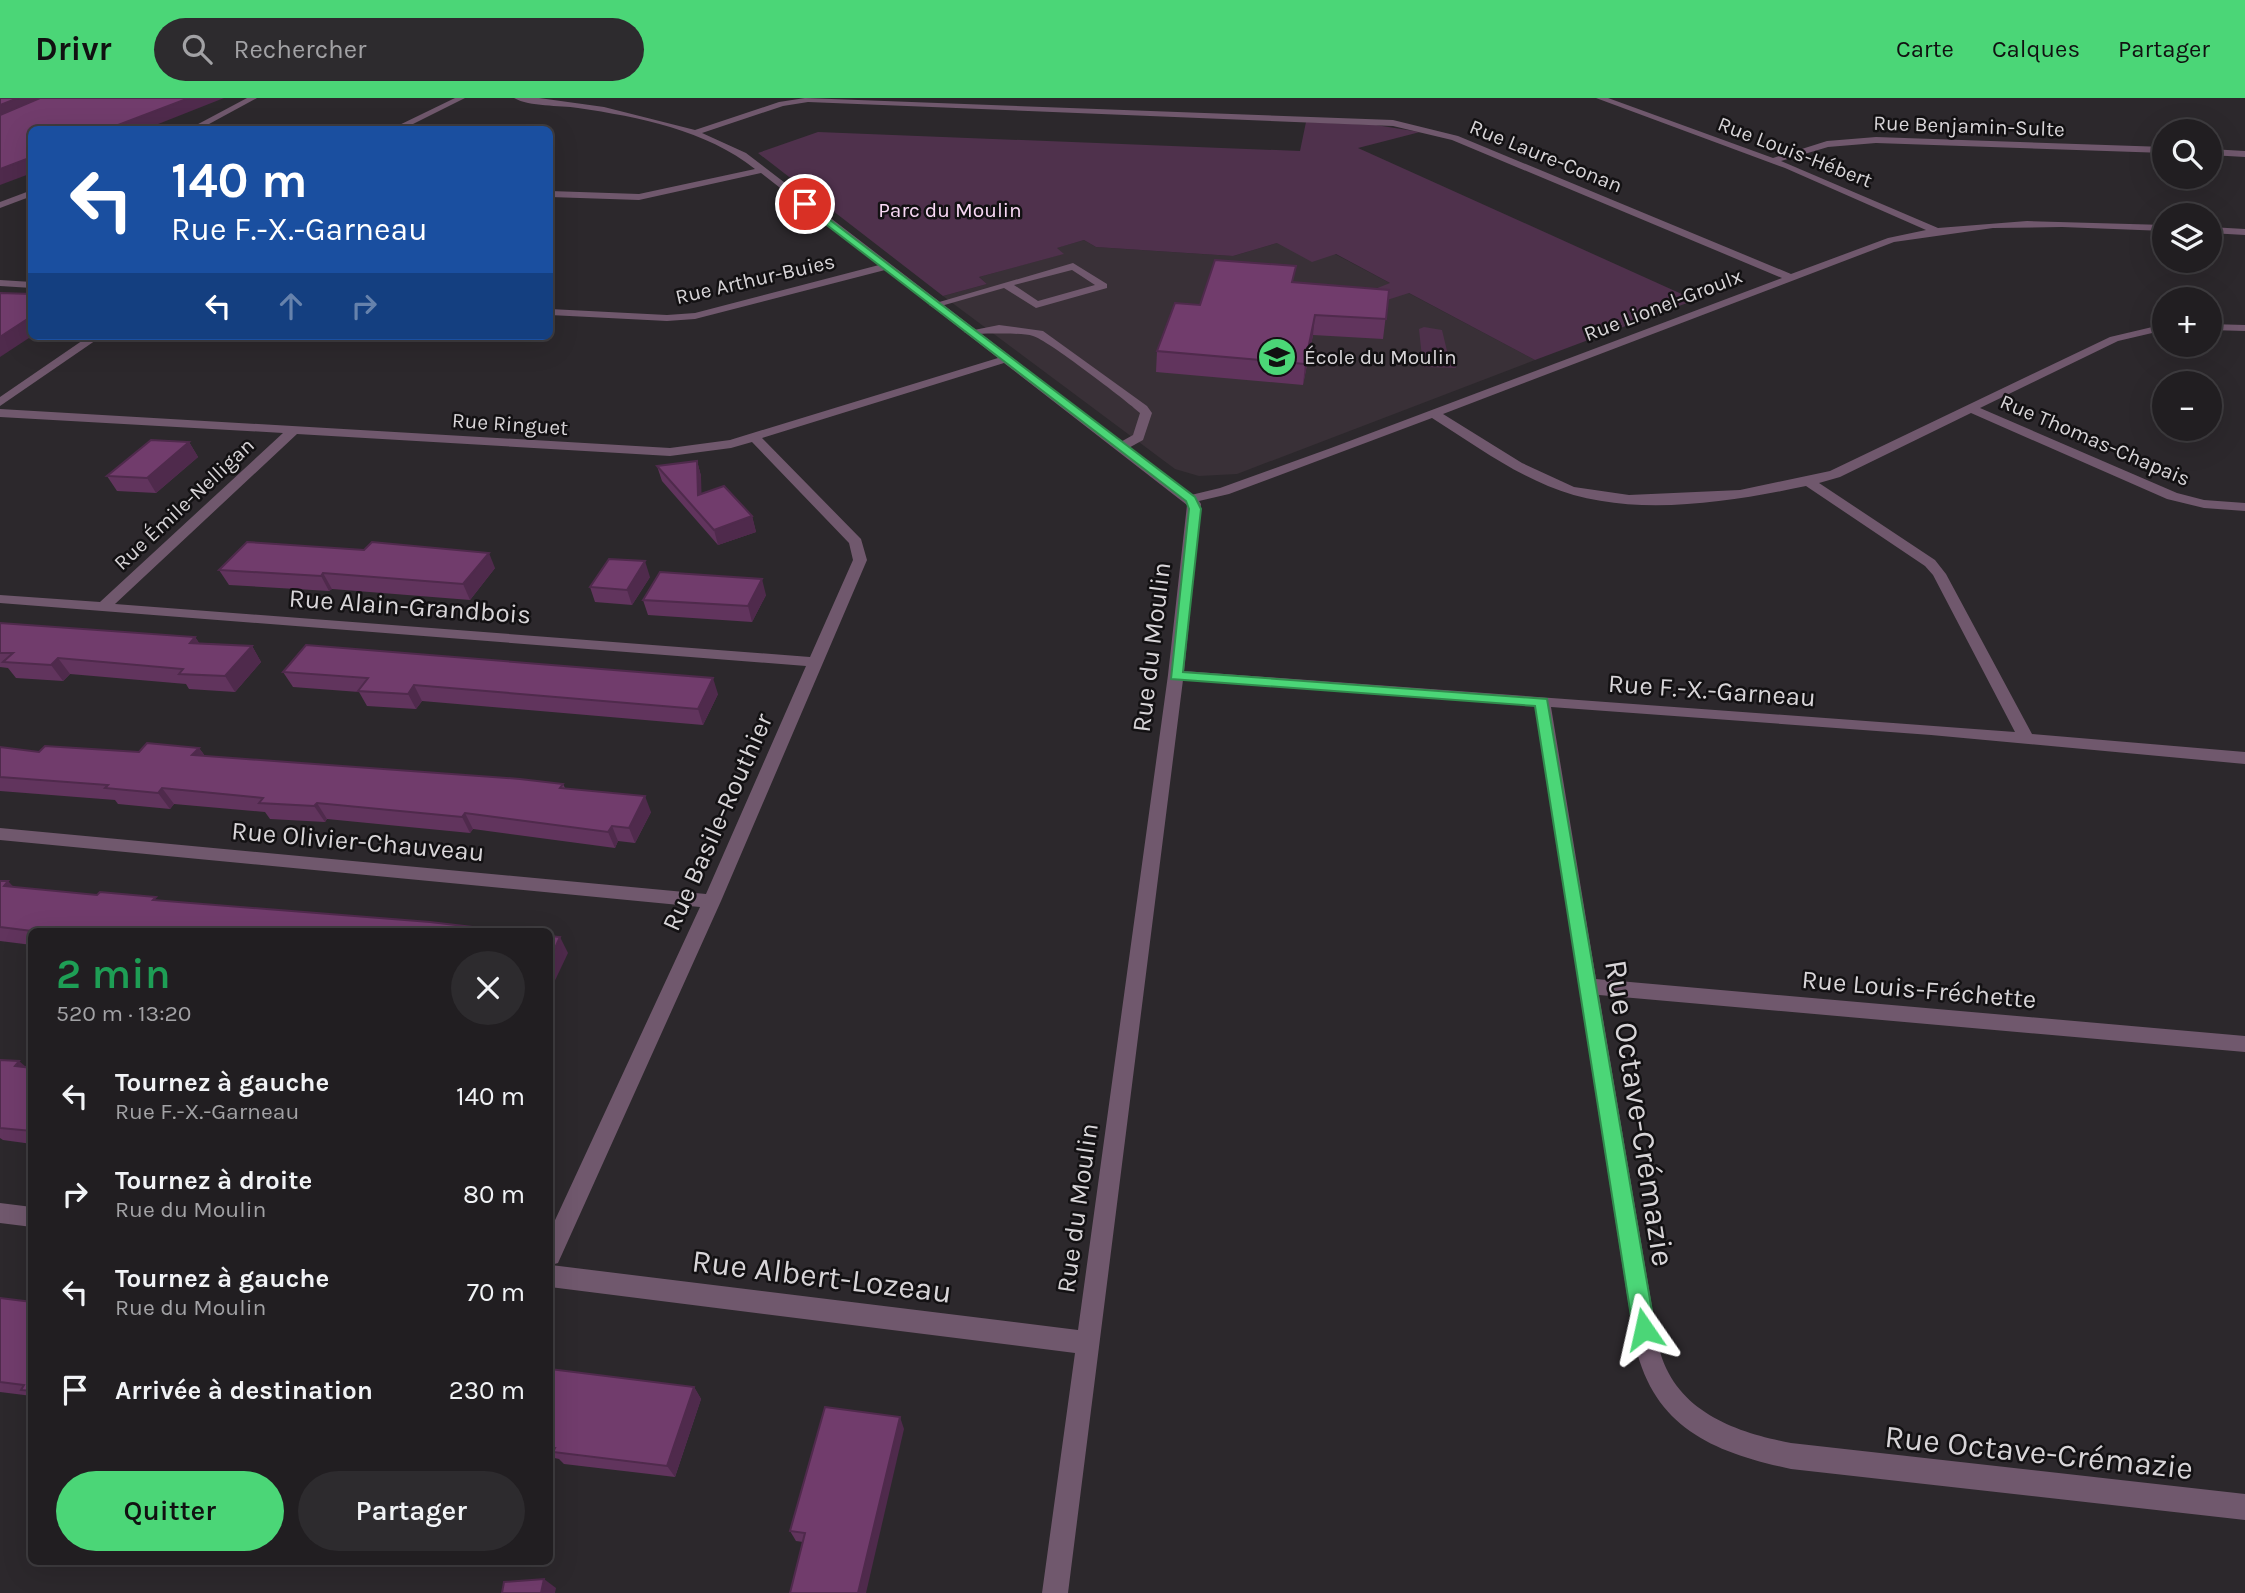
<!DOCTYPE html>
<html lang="fr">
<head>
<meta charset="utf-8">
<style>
	:root { --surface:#211e21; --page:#2d2b2e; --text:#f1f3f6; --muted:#a2a2a5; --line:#3e3c3f; --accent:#4bd677 }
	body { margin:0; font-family:Karla,sans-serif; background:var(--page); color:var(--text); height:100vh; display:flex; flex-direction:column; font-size:26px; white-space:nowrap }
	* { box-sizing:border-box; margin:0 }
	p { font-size:23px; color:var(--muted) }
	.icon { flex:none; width:38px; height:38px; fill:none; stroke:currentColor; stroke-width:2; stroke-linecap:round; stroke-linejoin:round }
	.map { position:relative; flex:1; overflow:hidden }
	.panel { position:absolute; left:28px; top:830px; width:525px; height:637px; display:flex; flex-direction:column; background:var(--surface); border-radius:10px; box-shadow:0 7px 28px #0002,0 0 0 2px var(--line) }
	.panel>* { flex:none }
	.top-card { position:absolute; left:28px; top:28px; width:525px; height:214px; border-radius:10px; box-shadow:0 7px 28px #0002,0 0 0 2px var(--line); background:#1a4fa0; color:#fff; overflow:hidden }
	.buttons { position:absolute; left:2152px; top:21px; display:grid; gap:14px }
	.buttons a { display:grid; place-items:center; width:70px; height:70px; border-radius:50%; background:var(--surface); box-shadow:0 7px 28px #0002,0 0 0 2px var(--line); font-size:35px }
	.pin { position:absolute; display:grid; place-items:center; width:60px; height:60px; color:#fff; margin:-30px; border:4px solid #fff; border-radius:50%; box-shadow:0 2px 7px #0007 }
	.me { position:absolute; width:77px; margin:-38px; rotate:349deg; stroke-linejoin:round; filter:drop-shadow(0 0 5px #0008) }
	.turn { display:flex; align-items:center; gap:24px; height:147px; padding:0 28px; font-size:32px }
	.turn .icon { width:91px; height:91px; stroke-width:2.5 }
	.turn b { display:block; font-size:49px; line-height:60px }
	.lanes { display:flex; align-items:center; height:66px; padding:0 28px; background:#0003; justify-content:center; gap:35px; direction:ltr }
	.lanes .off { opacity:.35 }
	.round { display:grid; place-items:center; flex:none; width:74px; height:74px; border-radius:37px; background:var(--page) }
	.summary { display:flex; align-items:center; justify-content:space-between; height:119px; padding:0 28px }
	h1 { font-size:42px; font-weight:600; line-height:52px; color:#1e9e55 }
	.cta { display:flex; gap:14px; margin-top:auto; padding:14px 28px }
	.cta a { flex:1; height:80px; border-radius:42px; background:var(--accent); color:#111; font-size:28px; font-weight:600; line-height:80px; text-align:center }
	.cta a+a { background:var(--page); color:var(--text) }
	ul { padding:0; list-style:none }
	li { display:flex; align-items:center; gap:21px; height:98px; padding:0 28px }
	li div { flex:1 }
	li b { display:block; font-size:26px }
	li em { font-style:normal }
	header { display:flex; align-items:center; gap:42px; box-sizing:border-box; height:98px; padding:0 35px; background:var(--accent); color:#111 }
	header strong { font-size:33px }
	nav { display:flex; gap:38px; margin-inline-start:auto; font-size:24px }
	.search { width:490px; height:63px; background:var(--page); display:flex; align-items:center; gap:18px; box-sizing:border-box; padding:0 24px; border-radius:38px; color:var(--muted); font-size:26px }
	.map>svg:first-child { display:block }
	.built { fill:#393037 }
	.green { fill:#4f314c }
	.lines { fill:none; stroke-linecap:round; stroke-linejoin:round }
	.service { fill:#70586d; fill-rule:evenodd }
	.minor { fill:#70586d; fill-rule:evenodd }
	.wall { fill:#61345d }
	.shaded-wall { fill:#4f2a4c }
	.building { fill:#713c6c; stroke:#4f2a4c; stroke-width:2 }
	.route { fill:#4bd677; stroke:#318b4d; stroke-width:2 }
	.labels { text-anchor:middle; stroke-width:5; stroke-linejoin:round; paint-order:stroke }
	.far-street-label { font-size:21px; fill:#d8d5d8; stroke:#131113 }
	.far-park-label { font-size:21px; fill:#f9d9f5; stroke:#131113 }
	.far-poi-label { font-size:21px; fill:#d8d5d8; stroke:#131113; text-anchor:start }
	.street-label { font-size:26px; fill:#d8d5d8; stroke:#131113 }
	.near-street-label { font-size:32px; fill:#d8d5d8; stroke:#131113 }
</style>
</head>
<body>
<header>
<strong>Drivr</strong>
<div class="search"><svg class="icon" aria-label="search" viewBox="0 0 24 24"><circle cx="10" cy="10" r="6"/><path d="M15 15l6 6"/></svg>Rechercher</div>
<nav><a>Carte</a><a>Calques</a><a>Partager</a></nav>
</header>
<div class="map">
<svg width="2245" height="1495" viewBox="0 0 2245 1495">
	<rect width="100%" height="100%" fill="#2c282c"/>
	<!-- built -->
	<path class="built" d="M1301,138L1535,262L1237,376L1199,378L1175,371L943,198L987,186L979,179L1063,156L1056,150L1084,142L1096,149L1233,158Z"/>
	<!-- green -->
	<g class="green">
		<path d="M1306,24L1376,27L1420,34L1358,50L1695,202L1535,262L1409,195L1387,202L1370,193L1390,185L1336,156L1312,164L1277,145L1233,158L1096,149L1084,142L1057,150L1064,156L979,179L987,186L943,198L758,55L818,34L1300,53Z"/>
		<path d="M1424,229L1442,232L1448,257L1457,258L1456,270L1423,269L1419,231Z"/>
	</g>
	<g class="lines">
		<!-- service -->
		<g class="service">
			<path d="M1073,165L1107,186V190L1036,210L1004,190L934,210L929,207ZM1072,172L1095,187L1038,203L1014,187Z"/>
			<path d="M999,227L1043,233L1147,308L1152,315L1143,342L1125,352H1117V346L1133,337L1140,315C1127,303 1046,241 1033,238C1018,233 969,238 964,234Z"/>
		</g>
		<!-- minor -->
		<g class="minor">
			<path d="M247,0H257L198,32H187Z"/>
			<path d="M455,0H465L401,32H389Z"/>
			<path d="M514,0H539L604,9L695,32L779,4L805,0L1393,22L1458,38L1791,176L1888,140L1926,132L1785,70L1596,0H1608L1773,60L1827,43L1876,39L2165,49V55L1876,45L1828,49L1781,63L1938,130L2027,123L2165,127V133L2062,129L1993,130L1894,144L1443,316L1522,365L1574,389L1629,397L1740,392L1830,373L2110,239L2165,226V232L2118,243L1980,310L2177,395L2204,402L2245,405V413L2204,410L2167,401L1971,315L1840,379L1819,385L1935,462L1946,476L2032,636L2245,654V666L1931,637L1551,609L1596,881L2245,938V954L1599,897L1659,1250C1675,1313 1734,1334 1791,1345L2245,1396V1422L1791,1371C1711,1354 1651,1328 1634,1241L1535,608L1183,582L1068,1495H1042L1075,1255L550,1189V1133L700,809L0,742V730L706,796L806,568L0,505V497L100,504L283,335L0,319V311L670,350L730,342L998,260L885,172L695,221L667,223L550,217V211L667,217L695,215L879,167L761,75L639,102L550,99V93L639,96L755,71C706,32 639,19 578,10C559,7 530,9 514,0ZM808,4L1393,28L1452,42L1782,180L1331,350L1220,390L1191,397L746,55L702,35L783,8ZM1004,265L1187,407L1168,577L1078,1232L551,1167L558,1165L721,803L867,462L861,441L762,340ZM1432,320C1470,344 1507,371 1548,388C1626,421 1725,405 1806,388L1925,468L1933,477L2015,634L1184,573L1201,406L1199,403L1229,396ZM297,336L670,358L731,350L752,344L849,445L853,462L810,559L115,506Z"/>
			<path d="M2210,51L2245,53V59L2210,57Z"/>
			<path d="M32,92V98L0,110V104Z"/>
			<path d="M2210,129L2245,131V137L2210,135Z"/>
			<path d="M0,182L32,184V190L0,188Z"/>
			<path d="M2210,226L2245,227V233L2210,232Z"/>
			<path d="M89,238H102L0,308V299Z"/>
			<path d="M0,1105L32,1109V1129L0,1125Z"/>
		</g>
	</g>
	<!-- wall -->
	<g class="wall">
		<path d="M1294,184L1389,192L1383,241L1313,237L1303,287L1156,274L1157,253L1200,207Z"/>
		<path d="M189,344L198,359L156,395L117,393L107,378Z"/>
		<path d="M697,363L701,378V396L752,418L756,434L718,447L662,383L657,368Z"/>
		<path d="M495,470L470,502L332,491L329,493L229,487L219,472Z"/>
		<path d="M650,479L632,507L595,504L590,489Z"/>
		<path d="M766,497L752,524L648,517L643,502Z"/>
		<path d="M0,525L195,539L199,545L252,548L261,564L235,594L189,591L186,586L70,576L63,583L16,580L8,570L0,569Z"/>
		<path d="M283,574L718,596L703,627L422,603L416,611L367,608L359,594L293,589Z"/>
		<path d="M0,649L39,654H139L199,650L205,658L563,686L565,690L651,714L635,745L618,743L615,750L473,731L470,735L327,721L325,724L270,721L265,714L174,706L170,711L118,706L115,702L0,693Z"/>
		<path d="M0,783L13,789L97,797L156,799L32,833V847L0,843Z"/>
		<path d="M0,962L32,970V1046L3,1042L0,1040Z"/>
		<path d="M0,1200L32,1204V1298L0,1294Z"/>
		<path d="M550,1271L694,1289L701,1301L675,1379L564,1366L559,1361L550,1359Z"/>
		<path d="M904,1331L803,1444L796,1443L790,1433Z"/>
	</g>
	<!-- shaded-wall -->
	<g class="shaded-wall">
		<path d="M18,0H53L0,22V7Z"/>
		<path d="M189,0H224L143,32H105Z"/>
		<path d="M32,59V75L0,87V71Z"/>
		<path d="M1315,217L1313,237L1303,287L1305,266Z"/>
		<path d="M32,218V238L0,259V239Z"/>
		<path d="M189,344L198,359L156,395L147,380Z"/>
		<path d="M697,363L701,378L702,412L698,397Z"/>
		<path d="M752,418L756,434L718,447L714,432Z"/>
		<path d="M489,455L495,470L470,502L463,486Z"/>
		<path d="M645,463L650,479L632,507L627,492Z"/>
		<path d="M323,475L332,491L329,493L321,478Z"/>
		<path d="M762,481L766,497L752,524L748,508Z"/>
		<path d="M195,539L206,555L190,545Z"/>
		<path d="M252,548L261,564L235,594L225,578Z"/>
		<path d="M58,560L70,576L63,583L51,567Z"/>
		<path d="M713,580L718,596L703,627L698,611Z"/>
		<path d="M414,587L422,603L416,611L408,596Z"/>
		<path d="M199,650L210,665L192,657Z"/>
		<path d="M162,690L174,706L170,711L158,695Z"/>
		<path d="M645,698L651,714L635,745L629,730Z"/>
		<path d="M317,705L327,721L325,724L314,708Z"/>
		<path d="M465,715L473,731L470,735L462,719Z"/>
		<path d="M612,728L618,743L615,750L608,734Z"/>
		<path d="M8,783L23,799L4,788Z"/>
		<path d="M560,839L568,855L550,893V861Z"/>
		<path d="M19,963L32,974L15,968Z"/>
		<path d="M694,1289L701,1301L675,1379L667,1368Z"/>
		<path d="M900,1319L904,1331L866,1495H858Z"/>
		<path d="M544,1481L556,1490L555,1495H541Z"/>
	</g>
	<!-- building -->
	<g class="building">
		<path d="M0,0H18L0,7Z"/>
		<path d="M40,0H189L105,32H32V59L0,71V17Z"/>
		<path d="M1215,162L1296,168L1292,184L1389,192L1386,221L1315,217L1305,266L1157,253L1175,205L1200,207Z"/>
		<path d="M0,195L32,196V218L0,239Z"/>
		<path d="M151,342L189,344L147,380L107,378Z"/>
		<path d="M697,363L698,397L724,388L752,418L714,432L657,368Z"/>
		<path d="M247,444L364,452L372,444L489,455L463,486L323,475L321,478L219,472Z"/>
		<path d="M609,461L645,463L627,492L590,489Z"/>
		<path d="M660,474L762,481L748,508L643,502Z"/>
		<path d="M0,525L195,539L190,545L252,548L225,578L179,576L183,571L58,560L51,567L3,564L13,555H0Z"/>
		<path d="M306,547L713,580L698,611L414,587L408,596L358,593L368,580L283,574Z"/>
		<path d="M147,645L199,650L192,657L520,681L563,686L560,690L645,698L629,730L612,728L608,734L465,715L462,719L317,705L314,708L259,705L263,700L162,690L158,695L105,690L108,687L0,679V649L39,654L45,648L139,654Z"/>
		<path d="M0,783H8L4,788L97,797L100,794L156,799L153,802L430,824L507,833H32L0,829Z"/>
		<path d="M550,838L560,839L550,861Z"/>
		<path d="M0,962L19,963L15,968L32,970V1033L0,1030Z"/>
		<path d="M0,1200L32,1204V1293L21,1292L24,1287L0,1284Z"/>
		<path d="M550,1271L694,1289L667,1368L553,1354L555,1350H550Z"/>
		<path d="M825,1309L900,1319L858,1495H790L805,1435L790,1433Z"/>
		<path d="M544,1481L541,1495H502L504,1484Z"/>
	</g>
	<!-- route -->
	<path class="route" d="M805,103L1195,399L1201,411L1183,574L1547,601L1655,1231L1652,1239L1644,1242L1637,1239L1633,1231L1535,608L1171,581L1189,411L1186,403L802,108Z"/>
	<!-- icons -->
	<defs>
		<symbol id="school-disc" viewBox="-11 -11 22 22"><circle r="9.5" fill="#4bd677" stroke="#131113"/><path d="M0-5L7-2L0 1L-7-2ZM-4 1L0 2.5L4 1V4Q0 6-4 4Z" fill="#111"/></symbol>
	</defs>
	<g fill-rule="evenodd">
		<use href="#school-disc" x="1255" y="237" width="44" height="44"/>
	</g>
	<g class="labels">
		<!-- far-street labels -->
		<g class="far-street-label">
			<text transform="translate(1969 28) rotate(2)" y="7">Rue Benjamin-Sulte</text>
			<text transform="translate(1795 54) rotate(21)" y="7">Rue Louis-Hébert</text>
			<text transform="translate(1546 58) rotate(22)" y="7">Rue Laure-Conan</text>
			<text transform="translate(755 181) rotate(-13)" y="7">Rue Arthur-Buies</text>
			<text transform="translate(1663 207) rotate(-21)" y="7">Rue Lionel-Groulx</text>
			<text transform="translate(510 326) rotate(4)" y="7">Rue Ringuet</text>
			<text transform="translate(2095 342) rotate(23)" y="7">Rue Thomas-Chapais</text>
			<text transform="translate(184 406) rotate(-43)" y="7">Rue Émile-Nelligan</text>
		</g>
		<!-- far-park labels -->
		<g class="far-park-label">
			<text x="950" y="119">Parc du Moulin</text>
		</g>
		<!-- far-poi labels -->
		<g class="far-poi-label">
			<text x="1304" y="266">École du Moulin</text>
		</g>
		<!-- street labels -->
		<g class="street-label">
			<text transform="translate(410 508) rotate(4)" y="9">Rue Alain-Grandbois</text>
			<text transform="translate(1151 549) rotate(-83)" y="9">Rue du Moulin</text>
			<text transform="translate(1712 592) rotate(4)" y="9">Rue F.-X.-Garneau</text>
			<text transform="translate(717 724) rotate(-66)" y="9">Rue Basile-Routhier</text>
			<text transform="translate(358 743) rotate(5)" y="9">Rue Olivier-Chauveau</text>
			<text transform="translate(1919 891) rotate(5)" y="9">Rue Louis-Fréchette</text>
			<text transform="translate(1077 1110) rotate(-82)" y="9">Rue du Moulin</text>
		</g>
		<!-- near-street labels -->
		<g class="near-street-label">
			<text transform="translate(1640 1015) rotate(81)" y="11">Rue Octave-Crémazie</text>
			<text transform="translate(822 1178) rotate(7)" y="11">Rue Albert-Lozeau</text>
			<text transform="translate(2039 1354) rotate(6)" y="11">Rue Octave-Crémazie</text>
		</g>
	</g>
</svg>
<div class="buttons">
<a><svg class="icon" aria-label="search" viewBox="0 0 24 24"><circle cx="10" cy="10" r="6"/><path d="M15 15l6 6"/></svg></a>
<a><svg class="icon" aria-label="layers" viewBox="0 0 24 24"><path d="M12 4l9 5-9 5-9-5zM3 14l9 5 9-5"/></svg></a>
<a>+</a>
<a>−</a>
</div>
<div class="pin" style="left:805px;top:106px;background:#d93025"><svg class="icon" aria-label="arrive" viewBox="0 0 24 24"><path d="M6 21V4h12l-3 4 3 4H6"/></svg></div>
<svg class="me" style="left:1644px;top:1231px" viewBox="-20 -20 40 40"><path d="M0-17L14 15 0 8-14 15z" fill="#4bd677" stroke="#fff" stroke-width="4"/></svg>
<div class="top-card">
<div class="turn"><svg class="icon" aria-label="left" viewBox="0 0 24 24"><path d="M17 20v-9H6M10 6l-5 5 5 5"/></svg><div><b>140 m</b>Rue F.-X.-Garneau</div></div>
<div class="lanes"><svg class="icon" aria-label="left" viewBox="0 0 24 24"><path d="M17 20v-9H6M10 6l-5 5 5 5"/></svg><svg class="icon off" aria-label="ahead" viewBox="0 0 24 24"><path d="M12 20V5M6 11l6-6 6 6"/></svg><svg class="icon off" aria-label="right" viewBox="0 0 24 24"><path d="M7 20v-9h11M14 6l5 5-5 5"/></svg></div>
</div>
<section class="panel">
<div class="summary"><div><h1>2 min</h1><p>520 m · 13:20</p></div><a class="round"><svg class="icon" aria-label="close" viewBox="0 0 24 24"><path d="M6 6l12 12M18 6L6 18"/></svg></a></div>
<ul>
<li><svg class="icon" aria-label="left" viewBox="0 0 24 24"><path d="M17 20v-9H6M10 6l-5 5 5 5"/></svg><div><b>Tournez à gauche</b><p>Rue F.-X.-Garneau</p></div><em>140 m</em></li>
<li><svg class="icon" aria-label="right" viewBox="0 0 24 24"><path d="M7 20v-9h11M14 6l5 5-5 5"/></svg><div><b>Tournez à droite</b><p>Rue du Moulin</p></div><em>80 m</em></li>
<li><svg class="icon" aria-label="left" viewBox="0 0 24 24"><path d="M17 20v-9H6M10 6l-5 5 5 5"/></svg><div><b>Tournez à gauche</b><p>Rue du Moulin</p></div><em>70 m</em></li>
<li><svg class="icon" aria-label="arrive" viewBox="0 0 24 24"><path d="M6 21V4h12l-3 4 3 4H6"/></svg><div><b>Arrivée à destination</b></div><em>230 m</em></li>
</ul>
<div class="cta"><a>Quitter</a><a>Partager</a></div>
</section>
</div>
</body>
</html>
